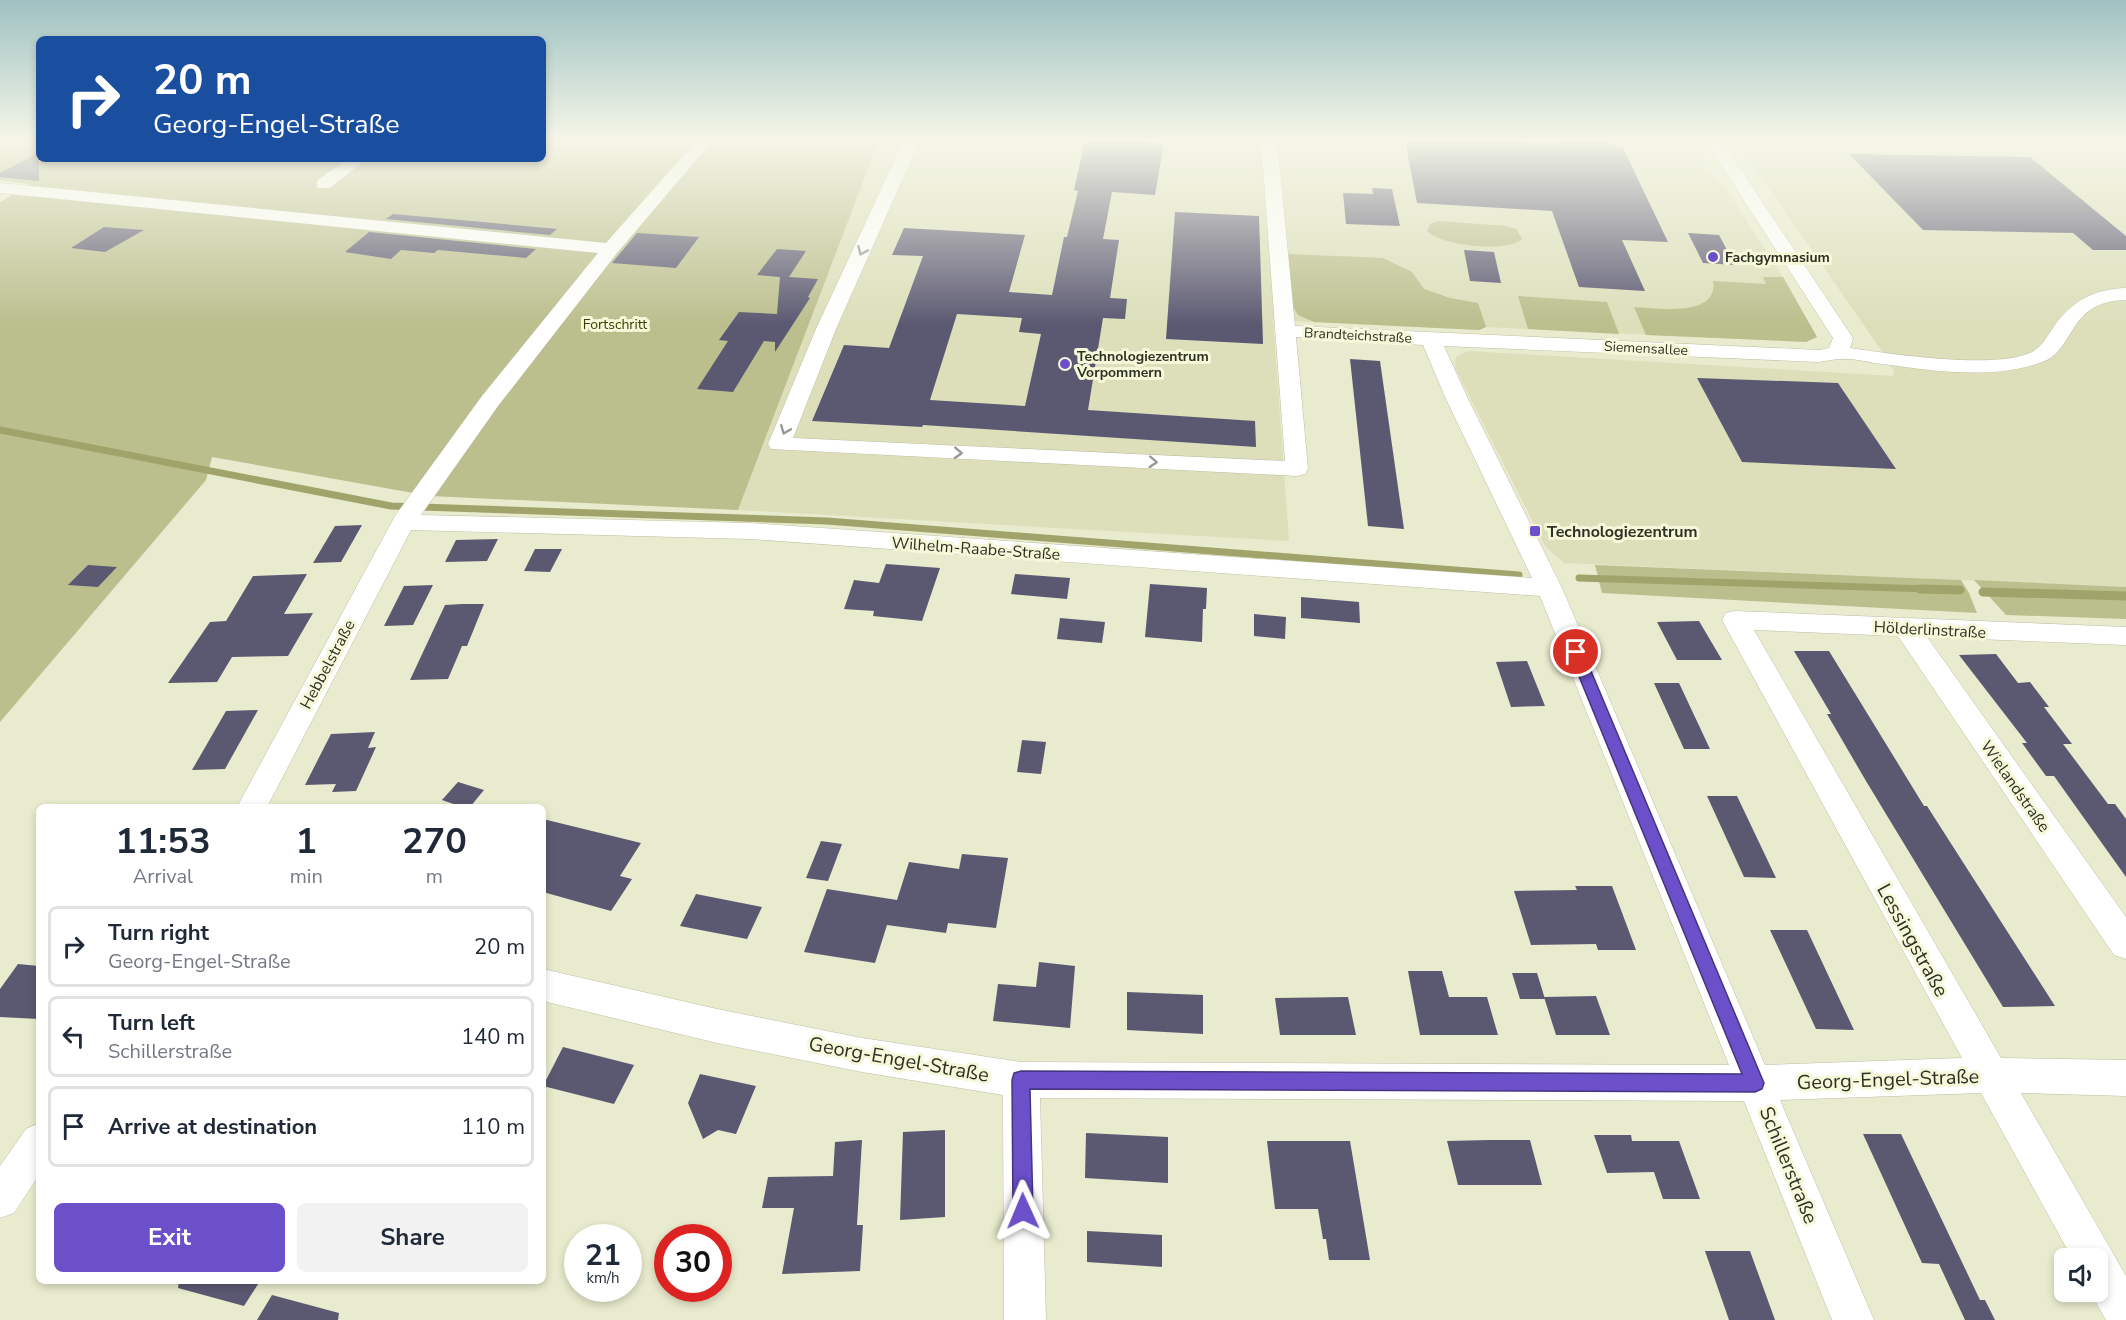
<!DOCTYPE html>
<html lang="en">
<head>
<meta charset="utf-8">
<style>
	:root { --surface:#fff; --page:#f2f2f3; --text:#1f2937; --muted:#747a83; --line:#e0e1e3; --accent:#6c50c9 }
	body { margin:0; font-family:"Nunito Sans",sans-serif; background:var(--page); color:var(--text); height:100vh; display:flex; flex-direction:column; font-size:22px; white-space:nowrap }
	* { box-sizing:border-box; margin:0 }
	p { font-size:20px; color:var(--muted) }
	.icon { flex:none; width:33px; height:33px; fill:none; stroke:currentColor; stroke-width:2; stroke-linecap:round; stroke-linejoin:round }
	.map { position:relative; flex:1; overflow:hidden }
	.sheet { position:absolute; left:36px; top:804px; width:510px; height:480px; display:flex; flex-direction:column; background:var(--surface); border-radius:9px; box-shadow:0 3px 9px #0003 }
	.sheet>* { flex:none }
	.guide { position:absolute; left:36px; top:36px; width:510px; height:126px; border-radius:9px; box-shadow:0 3px 9px #0003; background:#1a4fa0; color:#fff; overflow:hidden }
	.fabs { position:absolute; left:2054px; top:1248px; display:grid; gap:12px }
	.fabs a { display:grid; place-items:center; width:54px; height:54px; border-radius:9px; background:var(--surface); box-shadow:0 3px 9px #0003; font-size:30px }
	.speed { position:absolute; left:564px; top:1224px; display:flex; gap:12px; font-size:30px; font-weight:700; text-align:center }
	.speed>* { display:grid; place-content:center; width:78px; height:78px; border-radius:50%; background:var(--surface); box-shadow:0 3px 9px #0003; line-height:1 }
	.speed small { font-size:15px; font-weight:400 }
	.speed .limit { border:9px solid #d22; background:#fff; color:#111 }
	.pin { position:absolute; display:grid; place-items:center; width:51px; height:51px; color:#fff; margin:-26px; border:3px solid #fff; border-radius:50%; box-shadow:0 2px 6px #0007 }
	.me { position:absolute; width:66px; margin:-33px; rotate:359deg; stroke-linejoin:round; filter:drop-shadow(0 0 4px #0008) }
	.turn { display:flex; align-items:center; gap:21px; height:126px; padding:0 18px; font-size:27px }
	.turn .icon { width:78px; height:78px; stroke-width:2.5 }
	.turn b { display:block; font-size:42px; line-height:51px }
	.eta { display:flex; justify-content:space-evenly; align-items:center; height:102px; text-align:center }
	.eta b { font-size:36px; font-weight:700; line-height:42px }
	.primary-button { display:flex; gap:12px; margin-top:auto; padding:12px 18px }
	.primary-button a { flex:1; height:69px; border-radius:9px; background:var(--accent); color:#fff; font-size:24px; font-weight:700; line-height:69px; text-align:center }
	.primary-button a+a { background:var(--page); color:var(--text) }
	ul { padding:0; list-style:none }
	li { display:flex; align-items:center; gap:18px; height:81px; margin:0 12px 9px; padding:0 6px; border:3px solid var(--line); border-radius:9px }
	li div { flex:1 }
	li b { display:block; font-size:22px }
	li em { font-style:normal }
	.map>svg:first-child { display:block }
	.built { fill:#dcdfba }
	.green { fill:#bbbf8d }
	.lines { fill:none; stroke-linecap:round; stroke-linejoin:round }
	.stream-far1 { stroke:#a1a46a; stroke-width:7 }
	.stream { stroke:#a1a46a; stroke-width:9 }
	.building { fill:#5b5972; fill-rule:evenodd }
	.minor-casing { stroke:#bdbfa2; stroke-width:1 }
	.minor { fill:#fff; fill-rule:evenodd }
	.oneway { stroke:#989892 }
	.route { fill:#6c50c9; stroke:#463483; stroke-width:1.5 }
	.poi-dot { fill:#6c50c9; stroke:#f6f8da; stroke-width:2 }
	.labels { text-anchor:middle; stroke-width:6; stroke-linejoin:round; paint-order:stroke }
	.far-poi-label { font-size:14px; font-weight:bold; fill:#303125; stroke:#f6f8da; text-anchor:start }
	.far-park-label { font-size:14px; fill:#3d3f00; stroke:#f6f8da }
	.far-street-label { font-size:14px; fill:#303125; stroke:#f6f8da }
	.poi-label { font-size:16px; font-weight:bold; fill:#303125; stroke:#f6f8da; text-anchor:start }
	.street-label { font-size:16px; fill:#303125; stroke:#f6f8da }
	.near-street-label { font-size:20px; fill:#303125; stroke:#f6f8da }
</style>
</head>
<body>
<div class="map">
<svg width="2126" height="1320" viewBox="0 0 2126 1320">
	<rect width="100%" height="100%" fill="#e8ebcd"/>
	<!-- built -->
	<g class="built">
		<path d="M879,140H1692L1707,167L1725,187L1783,277L1817,337L1806,342L1486,327L1479,330L1273,320L1289,541L738,510Z"/>
		<path d="M1732,140H2126V587L1564,563L1545,546L1455,368L1456,357L1468,351L1893,376L1894,371L1879,347L1753,165Z"/>
	</g>
	<!-- green -->
	<g class="green">
		<path d="M0,140H39V159H543V140H879L738,510L430,496L212,457L206,480L0,722V202L30,184L0,180Z"/>
		<path d="M1438,221L1507,226L1516,229L1522,239C1508,253 1441,246 1427,231L1430,224Z"/>
		<path d="M1288,254L1383,258L1412,272L1424,289L1450,298L1478,303L1486,327L1479,330L1314,322L1298,315L1292,305Z"/>
		<path d="M1763,277H1783L1817,337L1806,342L1646,335L1634,307C1655,308 1719,318 1713,281L1766,284Z"/>
		<path d="M1518,296L1607,302L1619,334L1528,329Z"/>
		<path d="M1595,565L1961,580L1969,593L1977,613L1602,593Z"/>
		<path d="M1974,580L2126,587V619L2006,615Z"/>
	</g>
	<g class="lines">
		<!-- stream-far1 -->
		<g class="stream-far1">
			<path d="M0,430L391,506L827,521L1519,575"/>
			<path d="M1579,578L1960,590"/>
		</g>
		<!-- stream -->
		<g class="stream">
			<path d="M1920,589L1960,590"/>
			<path d="M1983,592L2126,596"/>
		</g>
	</g>
	<!-- building -->
	<g class="building">
		<path d="M1085,140L1164,142L1155,195L1112,192L1103,239L1119,240L1110,298L1127,299L1125,319L1103,318L1088,410L1255,421L1256,447L923,425L922,427L812,421L844,345L889,348L923,256L892,255L904,228L1025,235L1009,292L1052,295L1064,237H1067L1078,191L1074,190ZM957,314L1022,318L1019,332L1041,334L1025,406L930,400Z"/>
		<path d="M1405,140H1488L1558,143L1557,140H1611L1614,146H1622L1668,242L1622,240L1645,291L1579,287L1552,211L1417,203Z"/>
		<path d="M39,152V181L0,177V173Z"/>
		<path d="M1849,154L2030,157L2126,236V250H2093L2073,233L1923,230Z"/>
		<path d="M1372,188L1392,189L1400,226L1346,224L1343,193L1373,194Z"/>
		<path d="M1175,212L1259,216L1263,344L1166,339Z"/>
		<path d="M393,214L461,220L557,229L550,235L386,219Z"/>
		<path d="M104,227L144,230L105,252L71,248Z"/>
		<path d="M369,232L536,249L526,258L438,250L434,253L401,250L391,259L345,252Z"/>
		<path d="M637,233L699,237L676,268L612,263Z"/>
		<path d="M1688,233L1719,235L1735,265L1703,263Z"/>
		<path d="M777,249L806,251L789,277L818,279L808,297L810,298L775,352V342L764,341L733,392L697,389L728,341L719,340L739,312L777,314L780,277L757,275Z"/>
		<path d="M1464,250L1494,252L1501,283L1470,281Z"/>
		<path d="M1350,359L1380,361L1404,529L1368,526Z"/>
		<path d="M1697,378L1838,383L1896,469L1742,462Z"/>
		<path d="M362,525L341,562L313,563L335,526Z"/>
		<path d="M498,539L487,561L445,562L456,540Z"/>
		<path d="M535,549H562L550,572L524,571Z"/>
		<path d="M886,564L940,568L922,621L873,616L874,611L844,609L854,580L879,583Z"/>
		<path d="M88,565L117,567L98,587L68,585Z"/>
		<path d="M307,574L284,614L313,613L288,656L232,657L217,682L168,683L210,622L226,621L253,576Z"/>
		<path d="M1015,574L1070,578L1067,599L1011,594Z"/>
		<path d="M1150,584L1207,588L1206,609H1203L1202,642L1145,637Z"/>
		<path d="M433,585L413,625L384,626L404,586Z"/>
		<path d="M1301,597L1359,602L1360,623L1301,618Z"/>
		<path d="M462,604H484L467,646H462L448,679L410,680L445,605Z"/>
		<path d="M1254,614L1286,617L1285,639L1254,636Z"/>
		<path d="M1060,618L1105,622L1102,643L1057,639Z"/>
		<path d="M1699,621L1722,660H1677L1657,622Z"/>
		<path d="M1794,651H1829L1924,806H1927L2055,1006L2003,1007L1866,781L1827,714H1831Z"/>
		<path d="M1996,654L2018,683L2030,682L2049,707H2044L2072,744H2063L2108,804H2115L2126,819V877L2054,776H2046L2022,743H2027L1959,655Z"/>
		<path d="M1527,661L1545,706L1511,707L1496,662Z"/>
		<path d="M1654,683H1679L1710,749H1684Z"/>
		<path d="M258,710L225,769L192,770L226,711Z"/>
		<path d="M375,732L368,748L376,747L356,791L332,792L336,784L305,785L331,734Z"/>
		<path d="M1022,740L1046,742L1041,774L1017,772Z"/>
		<path d="M458,782L484,790L470,807H462L442,800Z"/>
		<path d="M1707,796H1737L1776,878L1744,877Z"/>
		<path d="M543,819L641,843L620,876L632,879L611,911L543,892Z"/>
		<path d="M821,841L842,844L828,881L806,878Z"/>
		<path d="M962,854L1008,858L996,928L948,923L946,933L887,925L875,963L804,952L827,889L897,900L909,862L959,869Z"/>
		<path d="M1575,886H1612L1636,950H1598L1596,944L1531,945L1514,891L1577,890Z"/>
		<path d="M696,894L762,907L747,939L680,926Z"/>
		<path d="M1770,930H1807L1854,1030L1816,1029Z"/>
		<path d="M1039,962L1075,966L1070,1028L993,1021L998,984L1036,987Z"/>
		<path d="M18,964L39,966V1019L0,1017V989Z"/>
		<path d="M1408,971H1442L1449,997H1487L1498,1035H1420Z"/>
		<path d="M1512,973H1537L1545,999H1520Z"/>
		<path d="M1127,992L1203,995V1034L1127,1030Z"/>
		<path d="M1596,996L1610,1035H1556L1544,997Z"/>
		<path d="M1348,997L1356,1035H1280L1275,998Z"/>
		<path d="M563,1047L634,1065L614,1104L543,1086Z"/>
		<path d="M700,1074L756,1086L736,1134L718,1130L703,1139L688,1103Z"/>
		<path d="M945,1130V1217L900,1220L903,1132Z"/>
		<path d="M1086,1133L1168,1137V1183L1085,1178Z"/>
		<path d="M1863,1134H1901L1980,1300H1985L1995,1320H1965L1939,1264L1922,1263Z"/>
		<path d="M1594,1135H1631L1632,1141H1679L1700,1199H1663L1654,1172L1607,1173Z"/>
		<path d="M862,1140L857,1225H863L860,1271L782,1274L794,1208H762L768,1177L833,1176L835,1142Z"/>
		<path d="M1489,1140H1530L1542,1185H1458L1447,1141Z"/>
		<path d="M1267,1141H1350L1370,1260H1329L1326,1239H1323L1318,1209H1275Z"/>
		<path d="M1087,1231L1162,1235V1267L1087,1262Z"/>
		<path d="M1705,1251H1750L1775,1320H1729Z"/>
		<path d="M179,1281H260L244,1306L178,1288Z"/>
		<path d="M272,1295L339,1313L338,1320H257Z"/>
	</g>
	<g class="lines">
		<defs>
			<g id="minor">
				<path d="M697,140H713L617,253L498,406L421,515L750,523L1532,578L1446,399L1423,345L1296,337L1308,469L1305,474L1297,476L771,449L768,444L816,329L904,140H920L836,329L793,438L1285,461L1261,140H1277L1295,326L1819,350L1829,348L1833,338L1705,140H1721L1853,338L1850,348C1890,354 1998,370 2032,352C2042,347 2047,336 2053,328C2071,301 2094,289 2126,288V300C2066,301 2076,351 2042,362C1992,380 1934,371 1883,364C1869,363 1855,358 1842,359C1834,359 1826,361 1819,362L1444,346L1468,399L1562,588L1765,1065L1962,1058L1722,620L1726,613L1735,611L2126,627V645L1927,637L2126,917V959L2114,955L1898,636L1754,630L2001,1058L2126,1060V1096L2021,1093L2126,1276V1320H2106L2090,1292H2097V1258H2072L1981,1093L1780,1100L1874,1320H1832L1744,1101L1040,1098L1046,1320H1004L1003,1095L862,1072L717,1043L543,1001V969L717,1009L862,1038L1021,1062L1729,1065L1540,596L750,539L411,530L267,807H237L395,516L482,396L598,253L0,193V183L606,243Z"/>
				<path d="M348,159H366L330,188H318L316,184L318,180Z"/>
				<path d="M39,1123V1175L14,1213L0,1218V1166L26,1129Z"/>
			</g>
		</defs>
		<!-- minor casing -->
		<use href="#minor" class="minor-casing"/>
		<!-- minor -->
		<use href="#minor" class="minor"/>
	</g>
	<!-- one-way arrows -->
	<defs><path id="oneway-chevron" d="M-2-3.5L2.5 0L-2 3.5" fill="none" stroke-width="1.6" stroke-linecap="round" stroke-linejoin="round" transform="scale(1.5)"/></defs>
	<g class="oneway">
		<use href="#oneway-chevron" transform="translate(862 251) rotate(114)"/>
		<use href="#oneway-chevron" transform="translate(785 430) rotate(112)"/>
		<use href="#oneway-chevron" transform="translate(958 453) rotate(3)"/>
		<use href="#oneway-chevron" transform="translate(1153 462) rotate(3)"/>
	</g>
	<!-- sky -->
	<linearGradient id="sky" x2="0" y2="1"><stop stop-color="#9fc2c2"/><stop offset="0.43" stop-color="#f5f6e8"/><stop offset="1" stop-color="#f5f6e8" stop-opacity="0"/></linearGradient>
	<rect width="2126" height="325" fill="url(#sky)"/>
	<!-- route -->
	<path class="route" d="M1576,648L1583,652L1764,1083L1762,1089L1755,1092L1030,1089L1033,1211L1030,1218L1023,1221L1016,1218L1013,1211L1012,1080L1014,1073L1021,1071L1742,1074L1569,652Z"/>
	<!-- markers -->
	<g class="poi-dot">
		<circle cx="1713" cy="257" r="6"/>
		<circle cx="1065" cy="364" r="6"/>
		<rect x="1529" y="525" width="12" height="12" rx="3"/>
	</g>
	<g class="labels">
		<!-- far-poi labels -->
		<g class="far-poi-label">
			<text x="1725" y="262">Fachgymnasium</text>
			<text x="1077" y="361">Technologiezentrum<tspan x="1077" dy="16">Vorpommern</tspan></text>
		</g>
		<!-- far-park labels -->
		<g class="far-park-label">
			<text x="615" y="329">Fortschritt</text>
		</g>
		<!-- far-street labels -->
		<g class="far-street-label">
			<text transform="translate(1358 335) rotate(3)" y="5">Brandteichstraße</text>
			<text transform="translate(1646 348) rotate(3)" y="5">Siemensallee</text>
		</g>
		<!-- poi labels -->
		<g class="poi-label">
			<text x="1547" y="537">Technologiezentrum</text>
		</g>
		<!-- street labels -->
		<g class="street-label">
			<text transform="translate(976 548) rotate(4)" y="6">Wilhelm-Raabe-Straße</text>
			<text transform="translate(1930 629) rotate(3)" y="6">Hölderlinstraße</text>
			<text transform="translate(327 664) rotate(-62)" y="6">Hebbelstraße</text>
			<text transform="translate(2016 786) rotate(55)" y="6">Wielandstraße</text>
		</g>
		<!-- near-street labels -->
		<g class="near-street-label">
			<text transform="translate(1913 940) rotate(61)" y="7">Lessingstraße</text>
			<text transform="translate(899 1059) rotate(10)" y="7">Georg-Engel-Straße</text>
			<text transform="translate(1888 1079) rotate(-2)" y="7">Georg-Engel-Straße</text>
			<text transform="translate(1789 1165) rotate(68)" y="7">Schillerstraße</text>
		</g>
	</g>
</svg>
<div class="fabs">
<a><svg class="icon" aria-label="sound" viewBox="0 0 24 24"><path d="M4 9h4l5-4v14l-5-4H4zM17 9q2 3 0 6"/></svg></a>
</div>
<div class="speed"><div>21<small>km/h</small></div><div class="limit">30</div></div>
<div class="pin" style="left:1576px;top:652px;background:#d93025"><svg class="icon" aria-label="arrive" viewBox="0 0 24 24"><path d="M6 21V4h12l-3 4 3 4H6"/></svg></div>
<svg class="me" style="left:1023px;top:1211px" viewBox="-20 -20 40 40"><path d="M0-17L14 15 0 8-14 15z" fill="#6c50c9" stroke="#fff" stroke-width="4"/></svg>
<div class="guide">
<div class="turn"><svg class="icon" aria-label="right" viewBox="0 0 24 24"><path d="M7 20v-9h11M14 6l5 5-5 5"/></svg><div><b>20 m</b>Georg-Engel-Straße</div></div>
</div>
<section class="sheet">
<div class="eta">
<div><b>11:53</b><p>Arrival</p></div>
<div><b>1</b><p>min</p></div>
<div><b>270</b><p>m</p></div>
</div>
<ul>
<li><svg class="icon" aria-label="right" viewBox="0 0 24 24"><path d="M7 20v-9h11M14 6l5 5-5 5"/></svg><div><b>Turn right</b><p>Georg-Engel-Straße</p></div><em>20 m</em></li>
<li><svg class="icon" aria-label="left" viewBox="0 0 24 24"><path d="M17 20v-9H6M10 6l-5 5 5 5"/></svg><div><b>Turn left</b><p>Schillerstraße</p></div><em>140 m</em></li>
<li><svg class="icon" aria-label="arrive" viewBox="0 0 24 24"><path d="M6 21V4h12l-3 4 3 4H6"/></svg><div><b>Arrive at destination</b></div><em>110 m</em></li>
</ul>
<div class="primary-button"><a>Exit</a><a>Share</a></div>
</section>
</div>
</body>
</html>
